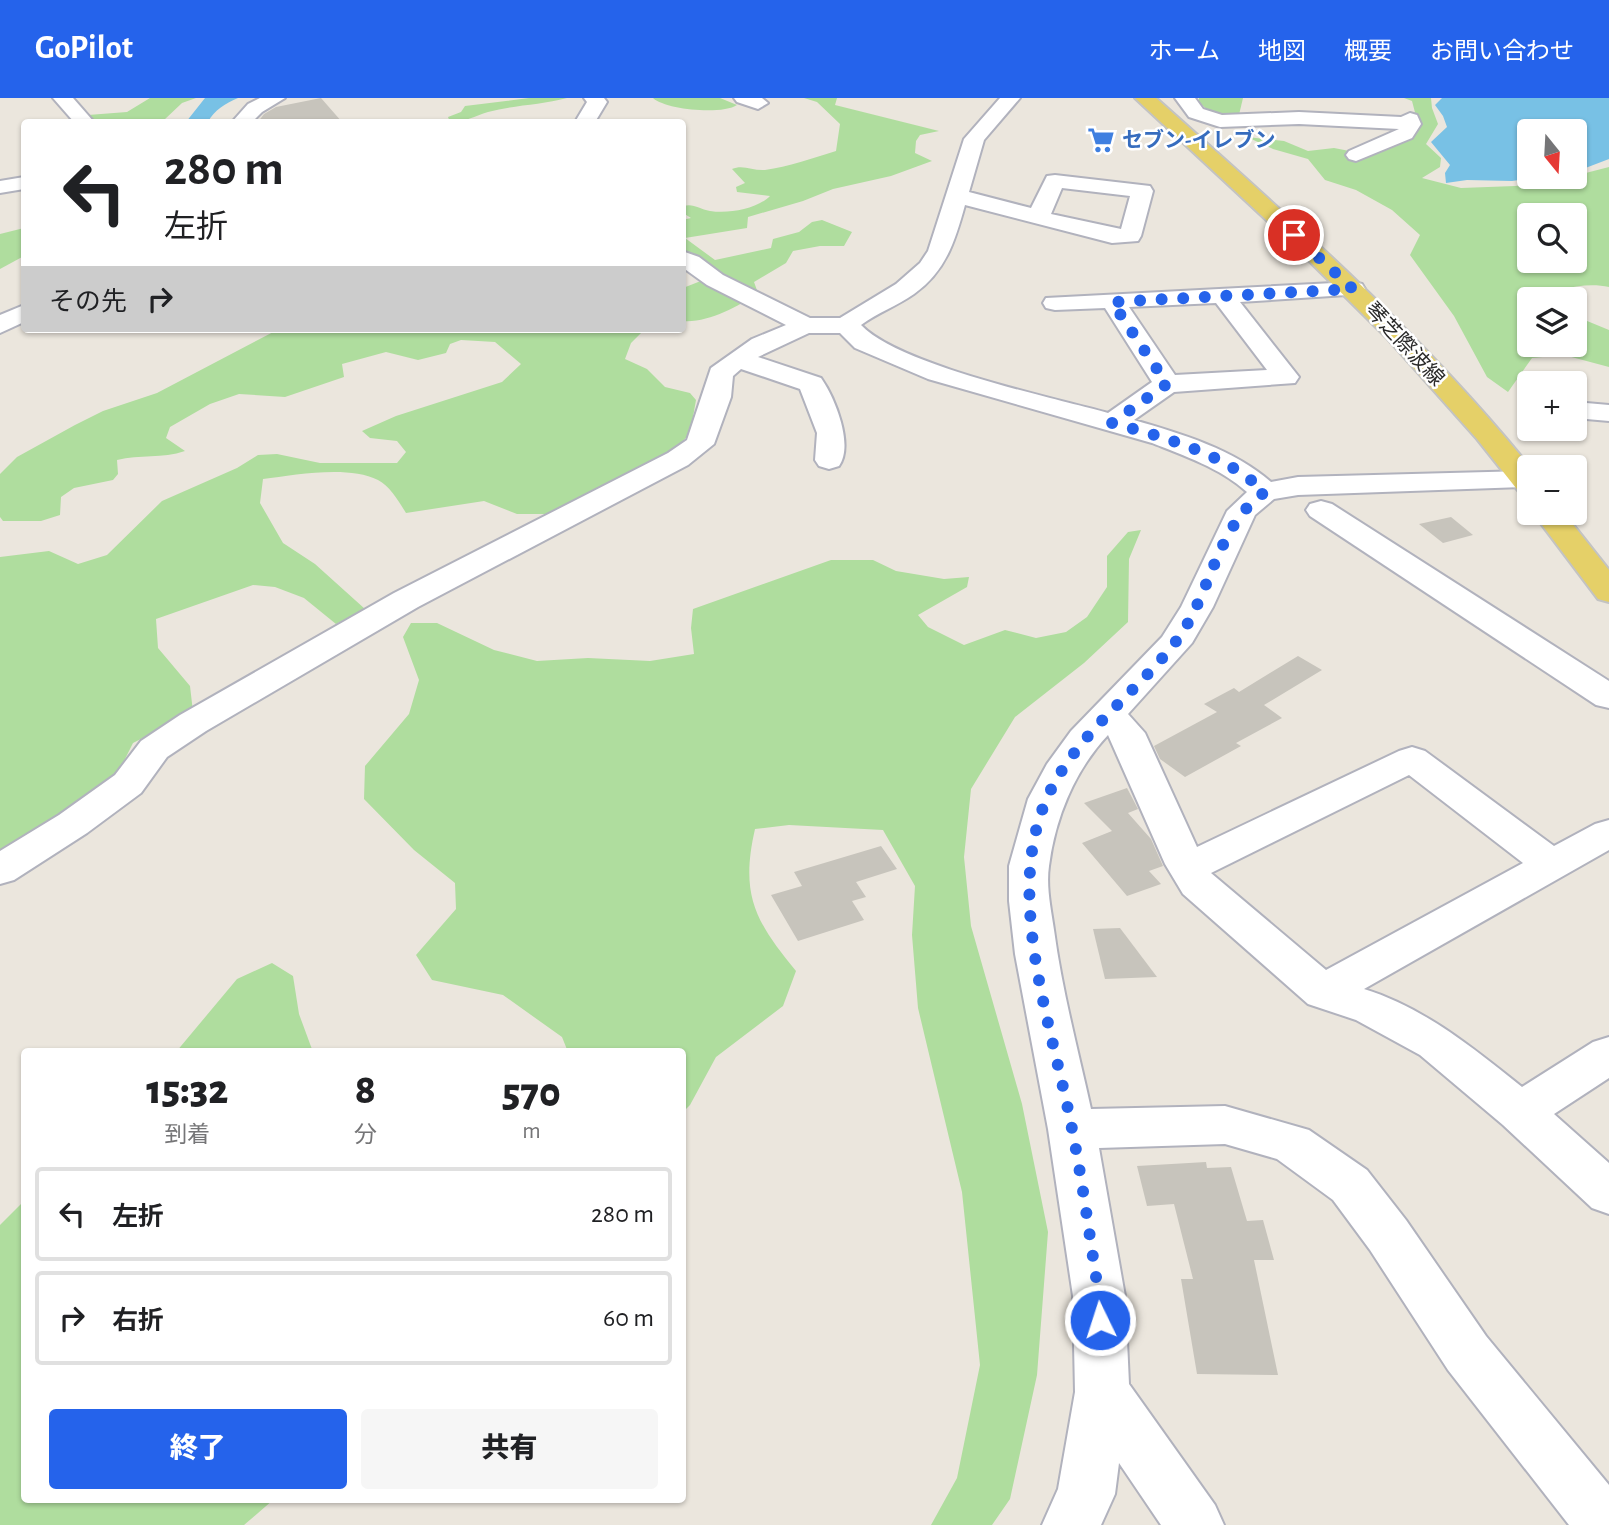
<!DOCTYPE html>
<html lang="ja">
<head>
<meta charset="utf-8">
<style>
	:root { --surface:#fff; --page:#f6f6f6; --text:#202124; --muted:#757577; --line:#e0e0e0; --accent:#2563eb }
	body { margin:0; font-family:"Alegreya Sans","Noto Sans JP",sans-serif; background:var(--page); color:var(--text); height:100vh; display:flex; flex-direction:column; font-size:26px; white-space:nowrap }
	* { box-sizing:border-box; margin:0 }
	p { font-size:23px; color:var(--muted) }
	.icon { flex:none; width:38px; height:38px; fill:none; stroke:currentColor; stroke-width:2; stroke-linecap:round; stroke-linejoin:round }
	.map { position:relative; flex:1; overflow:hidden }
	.sheet { position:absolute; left:21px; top:950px; width:665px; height:455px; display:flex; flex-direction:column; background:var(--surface); border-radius:7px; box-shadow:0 2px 5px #0004 }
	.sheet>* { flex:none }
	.top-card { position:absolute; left:21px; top:21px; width:665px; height:214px; border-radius:7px; box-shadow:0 2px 5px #0004; background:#fff; color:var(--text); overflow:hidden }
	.needle { width:46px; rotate:162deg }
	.fabs { position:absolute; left:1517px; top:21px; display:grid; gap:14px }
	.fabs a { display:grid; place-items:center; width:70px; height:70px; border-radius:7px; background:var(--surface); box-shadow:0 2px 5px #0004; font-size:35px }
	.pin { position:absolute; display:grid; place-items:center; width:60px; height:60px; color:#fff; margin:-30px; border:4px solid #fff; border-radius:50%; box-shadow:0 2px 7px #0007 }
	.me { position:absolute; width:77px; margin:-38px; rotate:356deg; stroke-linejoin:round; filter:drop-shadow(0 0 5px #0008) }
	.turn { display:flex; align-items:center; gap:24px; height:147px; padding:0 28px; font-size:32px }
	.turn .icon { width:91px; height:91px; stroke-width:2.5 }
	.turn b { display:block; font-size:49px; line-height:60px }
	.then { display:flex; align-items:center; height:66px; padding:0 28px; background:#0003; gap:14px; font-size:26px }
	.eta { display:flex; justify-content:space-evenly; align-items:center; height:119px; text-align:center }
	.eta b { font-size:42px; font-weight:800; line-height:49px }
	.primary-button { display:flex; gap:14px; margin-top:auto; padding:14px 28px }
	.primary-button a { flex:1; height:80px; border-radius:7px; background:var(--accent); color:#fff; font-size:28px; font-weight:800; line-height:80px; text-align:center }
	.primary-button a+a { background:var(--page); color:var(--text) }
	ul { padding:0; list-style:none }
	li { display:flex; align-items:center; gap:21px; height:94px; margin:0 14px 10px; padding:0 14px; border:4px solid var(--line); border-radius:7px }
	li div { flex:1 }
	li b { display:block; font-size:26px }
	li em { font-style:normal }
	header { display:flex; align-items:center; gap:42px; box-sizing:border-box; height:98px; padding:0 35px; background:var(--accent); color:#fff }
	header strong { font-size:33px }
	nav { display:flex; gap:38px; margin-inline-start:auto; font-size:24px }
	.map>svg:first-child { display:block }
	.green { fill:#afdd9e; fill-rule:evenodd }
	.water { fill:#78c1e5 }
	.building { fill:#c7c4bc }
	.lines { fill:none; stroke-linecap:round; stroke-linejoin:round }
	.minor-casing { stroke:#b1b2bd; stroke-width:4 }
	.major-casing { stroke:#c3c3c3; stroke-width:4 }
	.minor { fill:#fff; fill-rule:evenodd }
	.major { fill:#e5d068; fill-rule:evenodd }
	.route { stroke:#2563eb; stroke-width:12; stroke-dasharray:0 21.6 }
	.labels { text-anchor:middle; stroke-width:5; stroke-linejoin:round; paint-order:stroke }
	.far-shop-label { font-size:21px; font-weight:bold; fill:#366cbe; stroke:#fff; text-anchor:start }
	.far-street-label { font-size:21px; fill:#2a2a2a; stroke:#fff }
</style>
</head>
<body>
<header>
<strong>GoPilot</strong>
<nav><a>ホーム</a><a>地図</a><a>概要</a><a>お問い合わせ</a></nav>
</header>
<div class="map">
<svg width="1609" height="1427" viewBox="0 0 1609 1427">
	<rect width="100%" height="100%" fill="#ebe6dd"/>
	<!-- green -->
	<g class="green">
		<path d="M150,0H196L182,5L164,22L95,24L88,17L127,14Z"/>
		<path d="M529,0H567C541,7 514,7 488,14C475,18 465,24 450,24L448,19L461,14L465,8Z"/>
		<path d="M653,0H720L737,7C722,17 666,12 653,0Z"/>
		<path d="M804,0H837L835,7L939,33L920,37L916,43L915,55L932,63L891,78L833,91L803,103L748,119L747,130L685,140L715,162L771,150L773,141L799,134L812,124L822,122L852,134L844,148H820L793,153L786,165L754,184L758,195C737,209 708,225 683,223V190L716,177L683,156L682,122L691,120L683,115V108C694,105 699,111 710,113C729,116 757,111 770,98L737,94L736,89L745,85L732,71C743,66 753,73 765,72C788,69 813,60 836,53L840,26L817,4Z"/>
		<path d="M1199,0H1243L1238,21L1213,17L1199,4Z"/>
		<path d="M1404,0H1431L1432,10L1438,26L1426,46L1441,60L1440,69L1422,80L1461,90L1515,88L1547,85L1609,69V189C1584,183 1555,193 1530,199L1534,201H1530V247H1575V218L1609,232V269L1564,257L1532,260L1508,294L1487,279L1454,218L1410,157L1420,137L1392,112L1356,92L1325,82L1308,61L1273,51L1247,39L1284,43L1308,53L1334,50L1365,56L1418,26L1412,3ZM1530,117H1575V163H1530Z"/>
		<path d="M24,130V158L0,171V136Z"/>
		<path d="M279,231H645L631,245L625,261L647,271L665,289L690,295L696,302L690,336L673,352L546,416H517L484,403L406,415C399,404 390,388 378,382C348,367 295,377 263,381L260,405L283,445L315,466L365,511L336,526L304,500L275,489L253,487L156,521L158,550L190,588L193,614L133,645L114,683L0,754V459L49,453L78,466L107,457L162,403L237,370L258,357L277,356L320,365H397L406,354L397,343L370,340L362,333L396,318L502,284L521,266L495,244L461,242L450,246L446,255L418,262L386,254L342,266L344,279L285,299L239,296L210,306L170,329L166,340L185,353C162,361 140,356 117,362L118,376L113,382L74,390L61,399L60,417L41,423H3L0,419V376L17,359L75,327L103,313L157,295Z"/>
		<path d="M1141,432L1129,461L1128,524L1084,565L1015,619L971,691L964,759L971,828L1022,1006L1048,1134L1037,1277L1010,1401L992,1427H931L957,1380L980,1267L962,1094L918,910L912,837L915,788L883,732L789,727L755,731C740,797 755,823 796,873L783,908L716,959L690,1007L683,1014L682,954H568L562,939L503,897L432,882L416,857L456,811L455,785L414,752L364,701L365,668L409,616L419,582L403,539L411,525H437L494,552L537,563L588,560L650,563L694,556L691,530L693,511L831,462H873L896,473L944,481L969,479L967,489L918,517L928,529L964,547L1005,532L1036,540L1066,534L1087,519L1107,489V458L1128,434Z"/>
		<path d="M272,865L293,878L299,916L313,954H176L237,881Z"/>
		<path d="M24,1103V1402H273L244,1427H0V1127Z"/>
	</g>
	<!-- water -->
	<g class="water">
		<path d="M205,0H238C226,5 214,12 208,24H186Z"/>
		<path d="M1442,0H1609V61L1575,74V33H1530V79H1540L1512,83L1467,82L1446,85L1445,75L1450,67L1431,44L1447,29L1443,18L1435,7Z"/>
	</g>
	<!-- building -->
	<g class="building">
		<path d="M321,0L342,24H258L264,16L276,9Z"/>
		<path d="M1451,419L1473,437L1443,445L1419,426Z"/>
		<path d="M1298,558L1322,572L1264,607L1282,620L1236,645L1241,648L1185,679L1160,661L1154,648L1217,614L1204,606L1234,590L1239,594Z"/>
		<path d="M1127,690L1138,711L1128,715L1151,741L1163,768L1149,773L1161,786L1127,798L1082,745L1112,733L1084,705Z"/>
		<path d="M881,748L897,771L856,784L866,799L852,803L864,822L798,843L771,797L802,788L794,774Z"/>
		<path d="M1120,830L1157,879L1105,881L1093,831Z"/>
		<path d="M1206,1064L1207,1070L1231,1069L1247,1123L1263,1122L1274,1162H1254L1278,1277L1197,1276L1181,1181H1193L1174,1106L1147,1108L1137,1068Z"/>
	</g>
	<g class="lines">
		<defs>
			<g id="minor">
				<path d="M53,0H73L94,24H74Z"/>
				<path d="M260,0H285L262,14L252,24H232L248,6Z"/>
				<path d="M584,0H604L607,4L595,24H575L587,4Z"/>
				<path d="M734,0H762L768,5L758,11L737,4Z"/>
				<path d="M1000,0H1020L984,42L969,94L1031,110L1047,78L1055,77L1150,88L1153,93L1141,138L1138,143L1112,145L965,107C955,143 946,173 914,196C897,208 877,215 861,227C899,267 1050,299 1108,315L1152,284L1105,210L1055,212L1046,210L1043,205L1046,200L1353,184L1362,186L1365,191L1362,196L1240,204L1299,279L1295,285L1174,294L1134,322C1182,336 1233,351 1271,384L1298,379L1530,373V387L1523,389L1298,397L1274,401L1255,417L1213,509L1192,545L1128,616L1145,635L1197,749L1399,653L1412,649L1425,653L1554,748L1595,726L1609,722V752L1364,891C1425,910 1473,950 1522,989L1593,944L1609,939V980L1554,1016L1609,1065V1116L1592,1110L1503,1027L1420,957L1356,922L1308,906L1183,796L1165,766L1108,637C1075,672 1055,720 1049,768C1046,789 1051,811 1054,832C1062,892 1078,952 1091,1011L1225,1008L1309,1032L1367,1072L1406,1122L1486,1238L1609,1387V1427H1569L1448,1272L1370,1152L1333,1102L1277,1061L1225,1046L1099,1050L1125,1198L1129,1286L1215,1407L1224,1427H1161L1119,1365L1115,1396L1101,1427H1042L1058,1391L1075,1294L1073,1198L1048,1031L1015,856L1009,803V768L1028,701L1047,666L1071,633L1162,539L1181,509L1227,413L1247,394C1220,370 1185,358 1152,345L928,281L855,250L840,235H809L758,259L821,280C835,300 854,347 839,368L829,371L819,368L815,362L817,335L800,291L741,271L733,278L731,299L714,346L688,367L418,509L206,633L167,659L141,695L87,735L14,782L0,786V753L59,717L115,677L141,643L180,617L394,495L668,355L687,342L711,270L752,241L786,227L707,187L682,169V153L699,159L723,177L810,220H840L896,186L920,165L928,153L964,41ZM1062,90L1130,98L1121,131L1051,116ZM1216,205L1267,272L1175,277L1129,209ZM1409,677L1523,765L1326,872L1211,775Z"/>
				<path d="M1175,0H1195L1203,11L1222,17L1299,14L1401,19L1410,15L1417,17L1421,26L1412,40L1356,63L1349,61L1346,57L1349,53L1399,31L1299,26L1220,29L1189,19Z"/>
				<path d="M24,79V91L0,95V83Z"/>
				<path d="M24,207V224L0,235V217Z"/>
				<path d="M1575,304L1609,307V323L1575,320Z"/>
				<path d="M1321,403L1332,406L1609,583V610L1596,607L1310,418L1306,412L1310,406Z"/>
			</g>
			<g id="major">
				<path d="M1135,0H1156C1287,117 1419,232 1530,369V398L1520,395L1477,341L1386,239L1289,143Z"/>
				<path d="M1533,415H1564L1609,472V504L1598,501Z"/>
			</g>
		</defs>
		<!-- minor casing -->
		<use href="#minor" class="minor-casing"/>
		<!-- major casing -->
		<use href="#major" class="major-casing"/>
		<!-- minor -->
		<use href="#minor" class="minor"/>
		<!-- major -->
		<use href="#major" class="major"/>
	</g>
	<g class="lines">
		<!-- route -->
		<path class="route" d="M1100,1222L1099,1198C1090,1142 1083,1086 1072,1031C1053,930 1003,798 1047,700C1075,637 1133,598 1174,546C1211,500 1215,428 1265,394C1224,355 1166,340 1112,325L1167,286L1112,204L1353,191L1294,137"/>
	</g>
	<!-- icons -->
	<defs>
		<symbol id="supermarket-bare" viewBox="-9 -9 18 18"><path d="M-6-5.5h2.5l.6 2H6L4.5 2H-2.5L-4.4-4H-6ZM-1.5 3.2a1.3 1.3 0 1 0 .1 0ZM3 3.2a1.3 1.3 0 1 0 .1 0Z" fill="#3f7fe0" stroke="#fff" stroke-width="2.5" paint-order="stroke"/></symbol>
	</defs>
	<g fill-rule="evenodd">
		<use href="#supermarket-bare" x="1082" y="23" width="38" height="38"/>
	</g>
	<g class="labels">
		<!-- far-shop labels -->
		<g class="far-shop-label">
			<text x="1122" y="49">セブン-イレブン</text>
		</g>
		<!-- far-street labels -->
		<g class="far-street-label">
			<text transform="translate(1405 246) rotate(47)" y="7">琴芝際波線</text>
		</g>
	</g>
</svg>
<div class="fabs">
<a><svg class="needle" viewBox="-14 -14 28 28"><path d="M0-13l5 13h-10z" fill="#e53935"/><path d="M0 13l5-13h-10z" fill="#757577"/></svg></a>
<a><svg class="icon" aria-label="search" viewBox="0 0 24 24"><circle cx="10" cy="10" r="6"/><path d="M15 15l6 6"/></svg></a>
<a><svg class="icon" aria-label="layers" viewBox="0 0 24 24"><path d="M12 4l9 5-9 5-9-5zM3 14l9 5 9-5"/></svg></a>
<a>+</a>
<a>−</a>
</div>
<div class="pin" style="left:1294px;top:137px;background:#d93025"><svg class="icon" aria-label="arrive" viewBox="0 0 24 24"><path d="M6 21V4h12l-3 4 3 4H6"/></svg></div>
<svg class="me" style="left:1100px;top:1222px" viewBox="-20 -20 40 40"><circle r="17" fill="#2563eb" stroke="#fff" stroke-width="3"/><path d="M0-11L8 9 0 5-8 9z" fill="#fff"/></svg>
<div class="top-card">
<div class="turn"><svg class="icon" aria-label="left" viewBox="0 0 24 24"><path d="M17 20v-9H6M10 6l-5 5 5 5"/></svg><div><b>280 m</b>左折</div></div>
<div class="then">その先<svg class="icon" aria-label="right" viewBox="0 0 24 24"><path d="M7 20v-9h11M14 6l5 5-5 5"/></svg></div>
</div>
<section class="sheet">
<div class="eta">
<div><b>15:32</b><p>到着</p></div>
<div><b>8</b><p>分</p></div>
<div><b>570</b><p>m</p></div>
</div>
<ul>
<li><svg class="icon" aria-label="left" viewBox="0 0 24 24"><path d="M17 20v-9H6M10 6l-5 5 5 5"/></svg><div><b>左折</b></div><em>280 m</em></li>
<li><svg class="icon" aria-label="right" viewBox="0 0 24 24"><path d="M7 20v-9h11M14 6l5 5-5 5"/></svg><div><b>右折</b></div><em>60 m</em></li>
</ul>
<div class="primary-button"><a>終了</a><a>共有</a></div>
</section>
</div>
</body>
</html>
